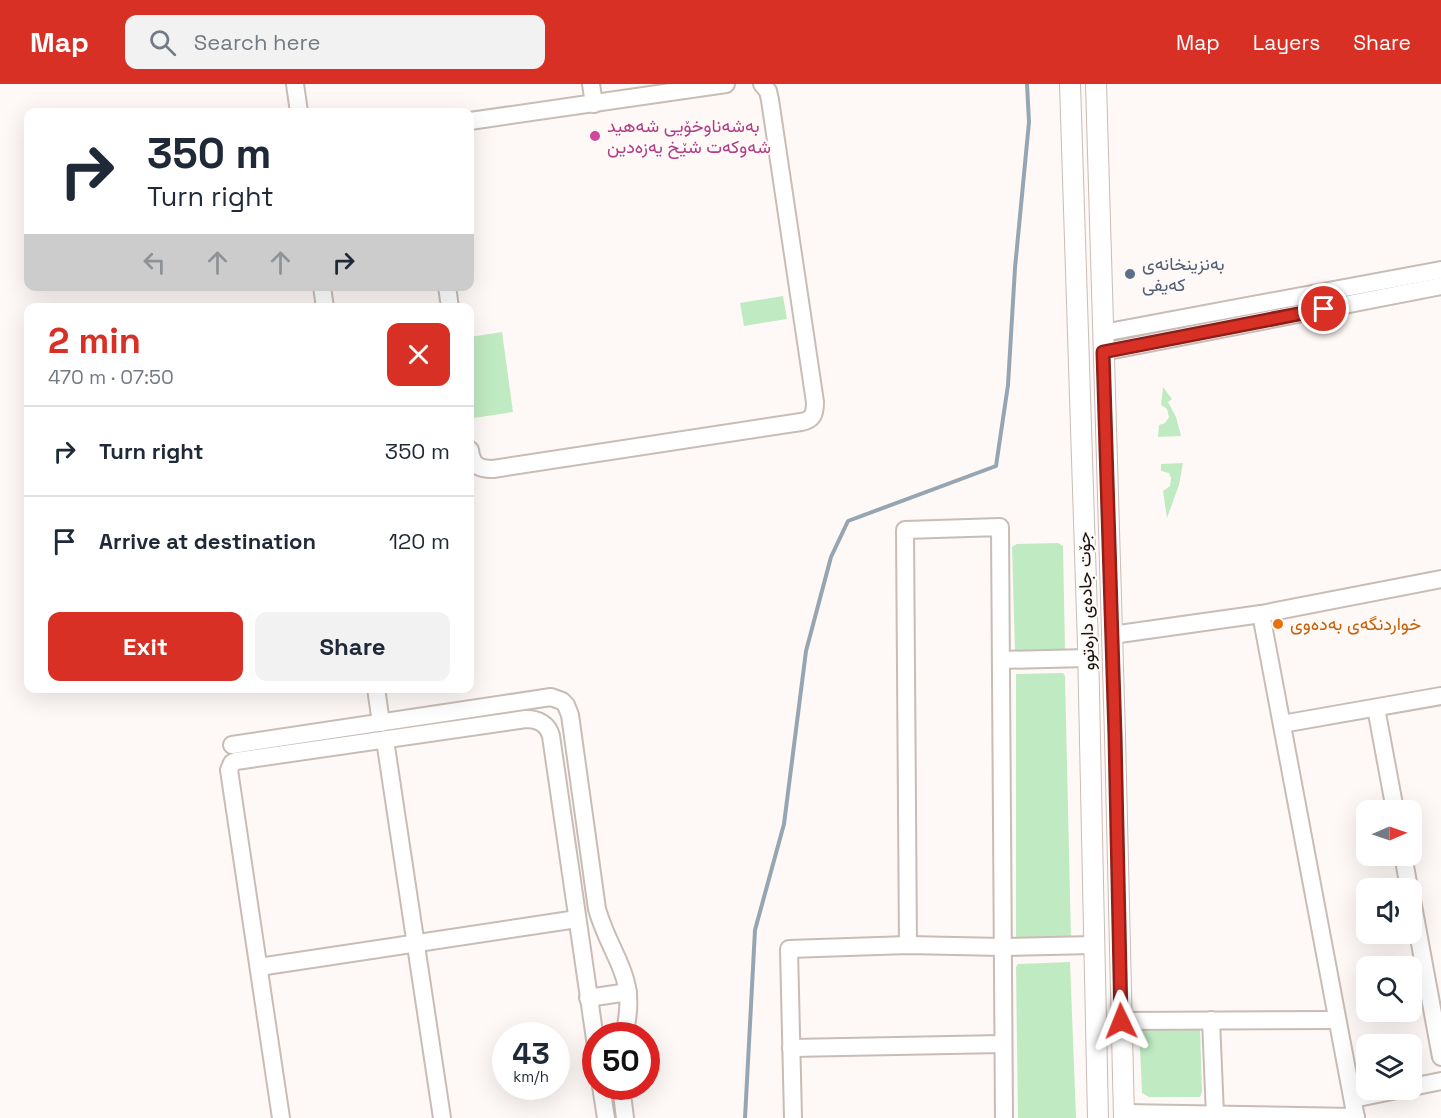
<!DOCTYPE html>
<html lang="en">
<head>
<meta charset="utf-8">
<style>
	:root { --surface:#fff; --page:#f2f2f3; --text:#1f2937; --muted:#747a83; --line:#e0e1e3; --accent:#d93025 }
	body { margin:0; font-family:"Space Grotesk",Vazirmatn,sans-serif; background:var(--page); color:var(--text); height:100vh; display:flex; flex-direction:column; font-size:22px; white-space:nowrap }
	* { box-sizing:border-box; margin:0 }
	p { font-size:20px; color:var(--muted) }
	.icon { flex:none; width:33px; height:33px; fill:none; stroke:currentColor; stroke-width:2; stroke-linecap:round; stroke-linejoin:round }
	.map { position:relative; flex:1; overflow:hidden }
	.details { position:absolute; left:24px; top:219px; width:450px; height:390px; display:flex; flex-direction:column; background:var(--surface); border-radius:12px; box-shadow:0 6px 24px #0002 }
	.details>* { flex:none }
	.hud { position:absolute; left:24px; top:24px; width:450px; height:183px; border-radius:12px; box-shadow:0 6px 24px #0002; background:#fff; color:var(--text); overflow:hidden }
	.needle { width:39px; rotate:88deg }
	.fabs { position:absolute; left:1356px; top:716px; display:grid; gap:12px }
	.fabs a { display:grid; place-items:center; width:66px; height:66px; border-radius:12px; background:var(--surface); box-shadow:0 6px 24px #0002; font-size:30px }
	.speed { position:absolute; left:492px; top:938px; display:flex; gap:12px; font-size:30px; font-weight:700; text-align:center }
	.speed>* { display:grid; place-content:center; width:78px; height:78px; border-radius:50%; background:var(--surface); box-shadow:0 6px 24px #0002; line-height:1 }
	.speed small { font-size:15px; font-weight:400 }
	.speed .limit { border:9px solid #d22; background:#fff; color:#111 }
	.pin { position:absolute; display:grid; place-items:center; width:51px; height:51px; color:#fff; margin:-26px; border:3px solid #fff; border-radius:50%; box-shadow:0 2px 6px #0007 }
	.me { position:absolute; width:66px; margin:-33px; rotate:358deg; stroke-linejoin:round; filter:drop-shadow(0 0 4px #0008) }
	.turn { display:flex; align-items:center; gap:21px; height:126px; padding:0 24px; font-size:27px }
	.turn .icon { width:78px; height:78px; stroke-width:2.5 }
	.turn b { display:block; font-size:42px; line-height:51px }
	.lanes { display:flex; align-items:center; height:57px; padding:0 24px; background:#0003; justify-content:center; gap:30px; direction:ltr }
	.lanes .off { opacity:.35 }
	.round { display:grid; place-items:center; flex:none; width:63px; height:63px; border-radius:12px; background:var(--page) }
	.head { display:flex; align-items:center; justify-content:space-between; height:102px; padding:0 24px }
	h1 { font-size:36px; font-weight:800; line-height:45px; color:var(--accent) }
	.action { display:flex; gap:12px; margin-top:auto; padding:12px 24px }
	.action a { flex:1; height:69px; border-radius:12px; background:var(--accent); color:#fff; font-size:24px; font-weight:800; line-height:69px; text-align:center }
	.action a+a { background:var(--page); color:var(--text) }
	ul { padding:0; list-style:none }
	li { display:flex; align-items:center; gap:18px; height:90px; padding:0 24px; border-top:2px solid var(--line) }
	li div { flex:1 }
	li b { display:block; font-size:22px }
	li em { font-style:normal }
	header { display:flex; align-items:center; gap:36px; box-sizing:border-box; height:84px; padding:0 30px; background:var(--accent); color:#fff }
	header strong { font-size:28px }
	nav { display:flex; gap:33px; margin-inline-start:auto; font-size:21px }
	.search { width:420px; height:54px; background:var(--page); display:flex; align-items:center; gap:15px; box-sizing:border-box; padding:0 21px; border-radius:12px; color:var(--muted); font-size:22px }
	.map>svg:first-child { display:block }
	.green { fill:#c0eac2 }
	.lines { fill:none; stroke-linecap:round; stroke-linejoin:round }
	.stream { stroke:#96a5b2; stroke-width:4 }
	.minor-casing { stroke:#c8bcb6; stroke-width:20 }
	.major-casing { stroke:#c8bcb6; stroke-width:22 }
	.minor { stroke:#fff; stroke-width:16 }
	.major { stroke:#fff; stroke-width:20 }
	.route-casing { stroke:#8d1f18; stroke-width:15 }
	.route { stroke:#d93025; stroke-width:10 }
	.hotel-dot { fill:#d1479c; stroke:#fef9f6; stroke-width:2 }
	.service-dot { fill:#5c6f8a; stroke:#fef9f6; stroke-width:2 }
	.food-dot { fill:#e8710a; stroke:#fef9f6; stroke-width:2 }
	.labels { text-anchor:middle; stroke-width:4.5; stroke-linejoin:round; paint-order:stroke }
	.hotel-label { font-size:18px; fill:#b23c85; stroke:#fef9f6; text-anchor:start }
	.service-label { font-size:18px; fill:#4e5e75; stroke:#fef9f6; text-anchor:start }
	.street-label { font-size:18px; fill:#171311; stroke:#fef9f6 }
	.food-label { font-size:18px; fill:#c56008; stroke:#fef9f6; text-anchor:start }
</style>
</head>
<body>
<header>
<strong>Map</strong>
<div class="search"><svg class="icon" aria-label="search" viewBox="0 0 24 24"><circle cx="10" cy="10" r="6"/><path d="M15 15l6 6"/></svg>Search here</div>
<nav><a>Map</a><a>Layers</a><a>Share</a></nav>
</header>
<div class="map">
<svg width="1441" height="1034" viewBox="0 0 1441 1034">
	<rect width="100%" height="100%" fill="#fef9f6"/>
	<!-- green -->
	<g class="green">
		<path d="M783,212L787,235L744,242L740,219Z"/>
		<path d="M502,248L513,328L474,334L470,302V253Z"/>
		<path d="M1163,303L1172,315L1168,318L1176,333L1181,352L1158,353L1159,341L1165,339L1169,333L1167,325L1161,321Z"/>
		<path d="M1183,379L1179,401L1167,434L1163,407L1170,402L1171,394L1169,389L1161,387V380Z"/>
		<path d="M1058,459L1063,462L1065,565L1061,568L1017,569L1015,566L1012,463L1017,460Z"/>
		<path d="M1063,589L1065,592L1071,857L1016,855V590Z"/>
		<path d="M1070,878L1076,1034H1018L1016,883L1018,880Z"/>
		<path d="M1139,941L1200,944L1202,1008L1200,1013H1149L1142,1009Z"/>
	</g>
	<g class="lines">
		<!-- stream -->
		<path class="stream" d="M745,1034L755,846L784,740L806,567L831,473L848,437L996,382L1008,301L1015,184L1029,38L1027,0"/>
		<defs>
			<g id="minor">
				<path d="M295,0L299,28"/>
				<path d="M591,0L594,20"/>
				<path d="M470,37L726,0"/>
				<path d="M322,202L325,224"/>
				<path d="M447,202L450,224"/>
				<path d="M1103,249L1441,186"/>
				<path d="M1103,268L1441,202"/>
				<path d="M470,366C472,381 478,385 493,385L801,338C813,336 815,330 815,318L770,16L768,7L762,0"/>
				<path d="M1261,530L1356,1034"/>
				<path d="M1112,551L1261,530L1441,495"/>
				<path d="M1001,576L1088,574"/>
				<path d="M376,604L381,639"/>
				<path d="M1376,624L1395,726"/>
				<path d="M1282,640L1441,612"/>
				<path d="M385,656L442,1034"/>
				<path d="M232,661L551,613L562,617L566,621L570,631L597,825C612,877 639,891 624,951"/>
				<path d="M1403,771L1409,804"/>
				<path d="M1412,816L1441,973"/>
				<path d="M908,861L905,446L1000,443L1004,1034"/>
				<path d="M259,883L577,835"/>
				<path d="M588,914L628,908"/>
				<path d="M1211,936L1215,1031"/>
				<path d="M1121,937L1336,936"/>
				<path d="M791,964L1002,960"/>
				<path d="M601,1002L606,1034"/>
				<path d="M621,1002L625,1034"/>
				<path d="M1412,1003L1441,997"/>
				<path d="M1353,1015L1402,1005"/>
				<path d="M1124,1029L1356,1033"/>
				<path d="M281,1034L229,686L232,679L236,677L526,635C538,635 548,640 551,652L596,962"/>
				<path d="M793,1034L789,865L908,861L1002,863L1094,861"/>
			</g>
			<g id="major">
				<path d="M1070,0L1088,562L1098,1034"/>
				<path d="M1096,0L1115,652L1124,1034"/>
			</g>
		</defs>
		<!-- minor casing -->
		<use href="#minor" class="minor-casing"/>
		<!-- major casing -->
		<use href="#major" class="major-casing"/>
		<!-- minor -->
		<use href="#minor" class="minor"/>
		<!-- major -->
		<use href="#major" class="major"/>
	</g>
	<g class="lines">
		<defs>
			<path id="route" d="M1121,937L1115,652L1103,268L1324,225"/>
		</defs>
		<!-- route casing -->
		<use href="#route" class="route-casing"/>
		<!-- route -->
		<use href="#route" class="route"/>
	</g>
	<!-- markers -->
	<circle class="hotel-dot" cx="595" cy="52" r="6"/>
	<circle class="service-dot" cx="1130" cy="190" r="6"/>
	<circle class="food-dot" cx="1278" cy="540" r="6"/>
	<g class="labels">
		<!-- hotel labels -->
		<g class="hotel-label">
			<text x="607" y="48">بەشەناوخۆیی شەهید<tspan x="607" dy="21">شەوکەت شێخ یەزەدین</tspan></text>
		</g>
		<!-- service labels -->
		<g class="service-label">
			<text x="1142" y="186">بەنزینخانەی<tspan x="1142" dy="21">کەیفی</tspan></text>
		</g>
		<!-- street labels -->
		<g class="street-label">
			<text transform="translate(1086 517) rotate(-92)" y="6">جۆت جادەی دارەتوو</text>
		</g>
		<!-- food labels -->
		<g class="food-label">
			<text x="1290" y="546">خواردنگەی بەدەوی</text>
		</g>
	</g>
</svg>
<div class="fabs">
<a><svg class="needle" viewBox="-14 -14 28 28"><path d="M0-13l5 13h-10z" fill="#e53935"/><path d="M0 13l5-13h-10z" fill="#747a83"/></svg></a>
<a><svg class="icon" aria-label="sound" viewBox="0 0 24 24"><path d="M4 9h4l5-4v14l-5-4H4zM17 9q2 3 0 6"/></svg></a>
<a><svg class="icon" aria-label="search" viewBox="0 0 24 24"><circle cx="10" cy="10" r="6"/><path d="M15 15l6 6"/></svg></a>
<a><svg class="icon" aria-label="layers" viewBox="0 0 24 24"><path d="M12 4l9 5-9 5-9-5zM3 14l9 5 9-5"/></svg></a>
</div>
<div class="speed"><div>43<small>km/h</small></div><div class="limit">50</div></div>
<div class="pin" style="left:1324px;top:225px;background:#d93025"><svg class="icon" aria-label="arrive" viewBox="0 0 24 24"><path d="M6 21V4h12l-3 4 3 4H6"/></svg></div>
<svg class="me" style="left:1121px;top:937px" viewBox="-20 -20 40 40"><path d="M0-17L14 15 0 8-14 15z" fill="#d93025" stroke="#fff" stroke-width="4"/></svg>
<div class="hud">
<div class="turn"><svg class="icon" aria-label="right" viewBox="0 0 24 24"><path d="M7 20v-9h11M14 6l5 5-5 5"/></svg><div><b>350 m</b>Turn right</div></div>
<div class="lanes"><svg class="icon off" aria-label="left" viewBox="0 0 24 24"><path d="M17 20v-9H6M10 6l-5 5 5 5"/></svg><svg class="icon off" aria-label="ahead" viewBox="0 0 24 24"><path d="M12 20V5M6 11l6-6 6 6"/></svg><svg class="icon off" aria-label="ahead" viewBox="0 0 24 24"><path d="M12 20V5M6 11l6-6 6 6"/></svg><svg class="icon" aria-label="right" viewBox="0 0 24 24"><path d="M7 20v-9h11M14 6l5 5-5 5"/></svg></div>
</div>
<section class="details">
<div class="head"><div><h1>2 min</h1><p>470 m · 07:50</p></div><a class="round" style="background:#d93025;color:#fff"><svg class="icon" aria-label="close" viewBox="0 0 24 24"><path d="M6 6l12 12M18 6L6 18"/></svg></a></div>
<ul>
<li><svg class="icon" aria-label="right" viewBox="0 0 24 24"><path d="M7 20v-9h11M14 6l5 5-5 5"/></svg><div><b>Turn right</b></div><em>350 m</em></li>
<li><svg class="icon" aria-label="arrive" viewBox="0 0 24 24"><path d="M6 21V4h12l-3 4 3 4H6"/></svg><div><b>Arrive at destination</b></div><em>120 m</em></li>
</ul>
<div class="action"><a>Exit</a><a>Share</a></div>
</section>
</div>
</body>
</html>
